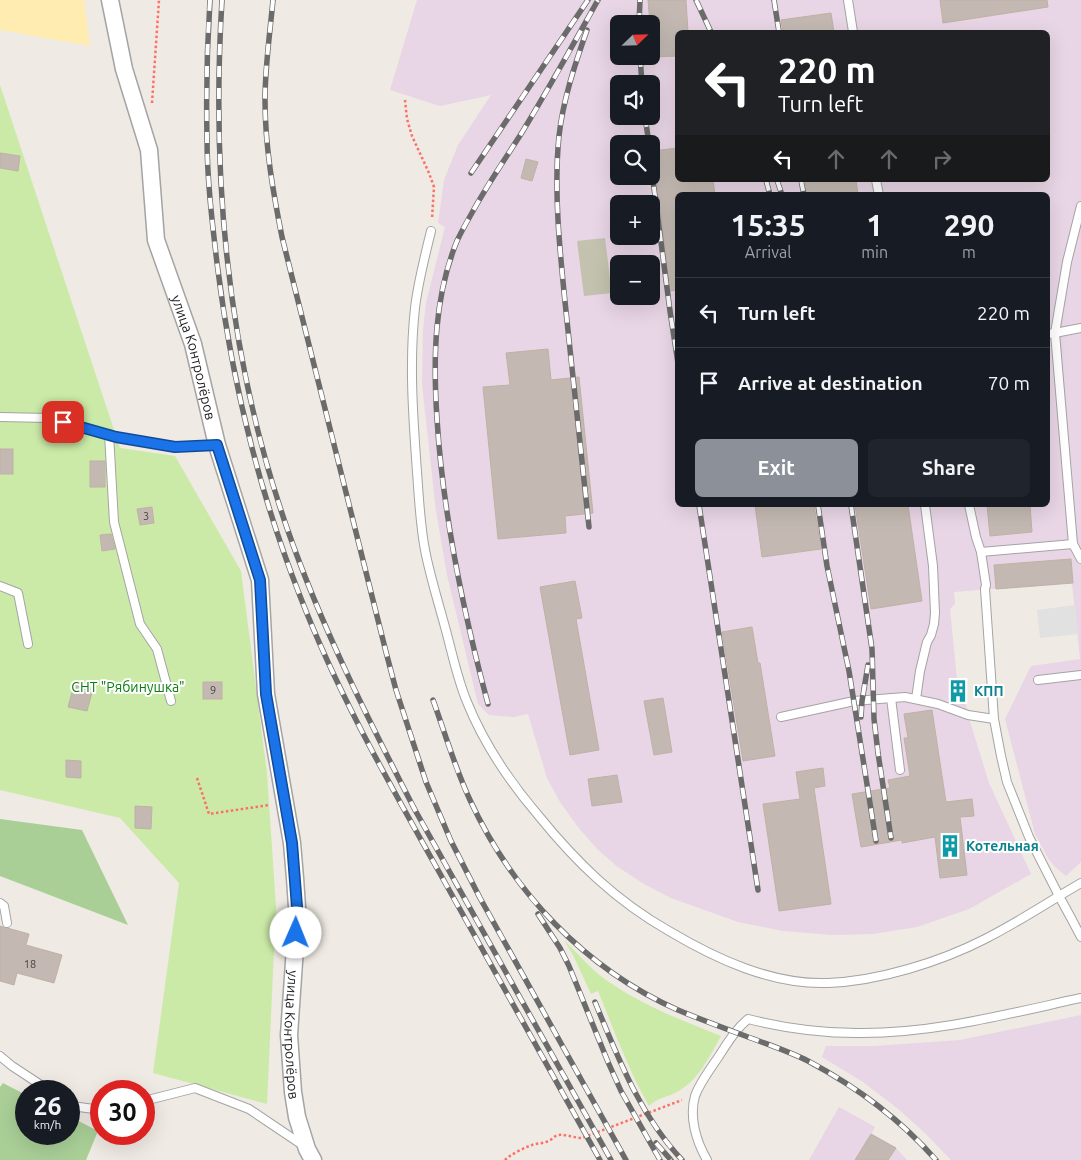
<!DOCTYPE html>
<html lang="en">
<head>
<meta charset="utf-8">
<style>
	:root { --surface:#171b24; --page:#20242c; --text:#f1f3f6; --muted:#9ea1a6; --line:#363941; --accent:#8c9099 }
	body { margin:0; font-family:Ubuntu,sans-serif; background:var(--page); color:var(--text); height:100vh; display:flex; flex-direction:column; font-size:19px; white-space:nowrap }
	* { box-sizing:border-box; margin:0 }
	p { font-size:16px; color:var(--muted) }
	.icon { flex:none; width:28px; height:28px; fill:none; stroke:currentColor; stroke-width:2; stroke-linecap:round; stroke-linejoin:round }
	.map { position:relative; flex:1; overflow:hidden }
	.panel { position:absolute; left:675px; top:192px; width:375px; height:315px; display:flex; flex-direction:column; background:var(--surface); border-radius:8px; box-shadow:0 5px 20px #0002 }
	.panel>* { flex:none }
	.top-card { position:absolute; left:675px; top:30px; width:375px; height:152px; border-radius:8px; box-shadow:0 5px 20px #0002; background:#202124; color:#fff; overflow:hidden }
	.needle { width:32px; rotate:67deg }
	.buttons { position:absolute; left:610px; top:15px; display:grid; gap:10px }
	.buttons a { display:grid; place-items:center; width:50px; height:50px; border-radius:8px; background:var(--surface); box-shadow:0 5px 20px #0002; font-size:25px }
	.speed { position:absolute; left:15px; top:1080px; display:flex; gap:10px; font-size:25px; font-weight:700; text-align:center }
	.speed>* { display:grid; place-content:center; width:65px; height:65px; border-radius:50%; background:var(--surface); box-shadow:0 5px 20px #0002; line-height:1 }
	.speed small { font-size:12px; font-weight:400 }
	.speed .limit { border:8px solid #d22; background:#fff; color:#111 }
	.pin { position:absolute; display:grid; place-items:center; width:42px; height:42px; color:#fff; margin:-21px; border-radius:10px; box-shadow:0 2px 8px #0006 }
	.me { position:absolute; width:55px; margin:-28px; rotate:1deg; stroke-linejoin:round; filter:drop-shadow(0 0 4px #0008) }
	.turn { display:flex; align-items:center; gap:18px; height:105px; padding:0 20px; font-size:22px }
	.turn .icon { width:65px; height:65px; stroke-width:2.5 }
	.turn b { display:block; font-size:35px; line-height:42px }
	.lanes { display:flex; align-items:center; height:48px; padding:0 20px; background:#0003; justify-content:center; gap:25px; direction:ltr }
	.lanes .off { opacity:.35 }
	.eta { display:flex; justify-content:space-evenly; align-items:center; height:85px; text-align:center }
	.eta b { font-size:30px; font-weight:600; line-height:35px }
	.action { display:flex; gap:10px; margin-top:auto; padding:10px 20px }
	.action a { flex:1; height:58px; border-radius:8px; background:var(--accent); color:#fff; font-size:20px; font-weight:600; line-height:58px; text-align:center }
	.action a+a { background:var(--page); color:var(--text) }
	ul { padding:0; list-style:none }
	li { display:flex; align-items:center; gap:15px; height:70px; padding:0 20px; border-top:1px solid var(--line) }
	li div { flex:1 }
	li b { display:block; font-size:19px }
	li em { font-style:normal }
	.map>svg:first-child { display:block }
	.industrial { fill:#e8d5e5; fill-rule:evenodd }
	.construction { fill:#c3c2ae }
	.grass { fill:#cbeaa7 }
	.forest { fill:#a9cf97 }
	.sand { fill:#ffecb1 }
	.parking { fill:#e1e1e1 }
	.building { fill:#c3b9b2; stroke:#c1b0a5 }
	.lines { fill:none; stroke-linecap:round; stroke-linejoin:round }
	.lane-casing { stroke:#a4a4a4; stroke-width:10 }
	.street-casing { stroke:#a4a4a4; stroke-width:19 }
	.path { stroke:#fc7067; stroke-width:2.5; stroke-dasharray:2.5 2.5; stroke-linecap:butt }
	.lane { stroke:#fff; stroke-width:8 }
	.street { stroke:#fff; stroke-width:16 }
	.rail-casing { stroke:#6b6b6b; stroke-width:5.5 }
	.rail { stroke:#fff; stroke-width:4; stroke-dasharray:11; stroke-linecap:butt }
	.route-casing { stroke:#114b97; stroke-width:12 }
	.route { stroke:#1a73e8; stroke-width:9 }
	.labels { text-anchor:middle; stroke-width:4; stroke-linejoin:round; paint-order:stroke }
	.number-label { font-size:11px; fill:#464442 }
	.street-label { font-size:14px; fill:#1d1d1d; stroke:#fff }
	.park-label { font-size:14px; fill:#097d0e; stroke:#fff }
	.culture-label { font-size:14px; font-weight:bold; fill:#0d838f; stroke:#fff; text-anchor:start }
</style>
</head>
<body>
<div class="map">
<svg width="1081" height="1160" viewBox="0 0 1081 1160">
	<rect width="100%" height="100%" fill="#efeae3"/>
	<!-- industrial -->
	<g class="industrial">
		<path d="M417,0H1081V862L1066,876L1055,867L1048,858L1035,834L1005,719L1031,666L1080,659L1072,583L954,592L955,604L950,609L957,680H964L965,701L968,715L989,783L1031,874L969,909L917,927L873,934L832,935L783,931L738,922L671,898L644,884L618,867L597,849L578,827L560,802L547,778L528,714L513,717L489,715L478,704L447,575L436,511L422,384L423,330L426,303L445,227L438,223L444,180L458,145L491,95L440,106L390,90ZM619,24H651V56H619ZM678,32H1048V180H678ZM619,84H651V116H619ZM619,144H651V176H619ZM678,195H1048V505H678ZM619,204H651V236H619ZM619,264H651V296H619Z"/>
		<path d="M1081,1015V1160H951L925,1133L897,1108L863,1082L822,1057L826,1046H874L960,1040Z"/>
		<path d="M839,1107L875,1127L871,1134L896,1148L907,1160H809Z"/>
	</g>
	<!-- construction -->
	<path class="construction" d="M605,238L612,293L584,296L577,241Z"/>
	<!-- grass -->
	<g class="grass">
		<path d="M0,85L120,448L175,456L241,571L267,773L276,907L267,1104L153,1073L179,883L120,818L0,790Z"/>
		<path d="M564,940C575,951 586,963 597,973C633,1002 679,1019 721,1036C709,1057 699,1080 677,1092C667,1097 657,1098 649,1106C628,1069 614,1030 598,991L591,994L573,955Z"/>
	</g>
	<!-- forest -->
	<g class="forest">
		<path d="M0,819L82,830L128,925L0,876Z"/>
		<path d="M3,1083L26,1095V1134H69V1116L98,1131L86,1160H0V1087Z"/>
	</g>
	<!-- sand -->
	<path class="sand" d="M0,0H84L90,46L0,30Z"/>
	<!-- parking -->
	<path class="parking" d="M1075,605L1078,634L1040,638L1037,610Z"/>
	<!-- building -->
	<g class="building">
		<path d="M648,0H686L688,32H678V56L651,57V24H650Z"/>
		<path d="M940,0H1047L1048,7L943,23Z"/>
		<path d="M831,13L834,32H783L781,20Z"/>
		<path d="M678,148V180H713L715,195H678V290L670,291L653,151Z"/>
		<path d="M0,153L20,156L18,171L0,168Z"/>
		<path d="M526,159L538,162L532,181L521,178Z"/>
		<path d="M805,180H856L858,195H807Z"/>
		<path d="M548,349L551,380L579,377L593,513L565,516L566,533L498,539L483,387L510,385L506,353Z"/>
		<rect x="0" y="449" width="13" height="25"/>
		<rect x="90" y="461" width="15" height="26"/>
		<path d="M755,505H814L821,549L762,557Z"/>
		<path d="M855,505H908L922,601L871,609Z"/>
		<path d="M987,505H1030L1032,532L990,536Z"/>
		<path d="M152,507L154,523L140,525L137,509Z"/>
		<path d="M111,534L115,549L102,551L100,535Z"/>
		<path d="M1071,559L1073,583L996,589L994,565Z"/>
		<path d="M575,581L582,618L576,619L599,750L570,755L540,587Z"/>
		<path d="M752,627L758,663H760L775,756L743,761L722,632Z"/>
		<path d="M964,680L965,701L952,702L951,681Z"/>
		<rect x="203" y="682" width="19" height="17"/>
		<path d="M74,685L93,689L87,711L68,707Z"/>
		<path d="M663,698L672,752L654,755L644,701Z"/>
		<path d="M932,710L946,802L972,799L974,816L960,817L967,875L940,878L935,837L902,843V840L861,847L852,794L890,788L888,780L910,776L904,738H908L904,714Z"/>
		<path d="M66,760L81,761V778L66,777Z"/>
		<path d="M823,768L825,786L814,788L831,904L779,911L763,804L800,799L796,772Z"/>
		<path d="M617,775L622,802L592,806L588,779Z"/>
		<path d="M135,806L152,807L151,829L135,828Z"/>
		<path d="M0,926L29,934L26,945L62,955L54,983L17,973L14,985L0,981Z"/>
		<path d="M871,1134L896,1148L888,1160H855Z"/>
	</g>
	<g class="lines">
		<defs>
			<g id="lane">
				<path d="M848,0L853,32"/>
				<path d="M876,180L879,195"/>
				<path d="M1081,206L1067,262L1055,333L1081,328"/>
				<path d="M431,231C425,256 418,282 415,308C409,362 413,417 417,472C419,498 420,524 425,550C430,576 438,601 445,627C452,652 457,678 467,702C484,744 509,781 538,815C576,862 616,901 669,931C716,959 772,985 828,983C879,981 940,962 985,939C1010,926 1035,911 1059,896L1029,837L1007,782L1001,756L994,719L985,589L986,585L981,552L976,537L969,505"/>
				<path d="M1048,334L1055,333L1073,544L1081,559"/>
				<path d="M0,417L48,418L117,437L175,447L217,445"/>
				<path d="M109,434L114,522L140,624L157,649L171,701"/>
				<path d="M981,552L1073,544"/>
				<path d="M0,586L18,593L28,644"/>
				<path d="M1038,680L1081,675"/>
				<path d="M891,698L900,770"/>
				<path d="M916,699L920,671L927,642L931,635L934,624L935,613L933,566L925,505"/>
				<path d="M781,717L854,701L905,697L938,704L968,715L994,719"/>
				<path d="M1081,883L1059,896L1071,918L1081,937"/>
				<path d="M0,903L4,906L7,923"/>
				<path d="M0,1056L12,1066L50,1091"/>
				<path d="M144,1101L195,1088L249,1109L304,1146"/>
				<path d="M69,1104L72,1106L101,1110"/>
				<path d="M707,1160C696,1141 689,1117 695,1096C700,1082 711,1068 719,1056C728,1042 736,1029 748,1019C784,1028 820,1033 857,1033C932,1034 1007,1014 1081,998"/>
			</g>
			<g id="street">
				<path id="s1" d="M110,0L124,69L149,150L156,240L193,344L217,445L260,580L266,694L285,803L292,843L295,878L297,907L296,933L289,1035L293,1092L297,1117L307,1149L313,1160"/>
			</g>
		</defs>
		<!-- lane casing -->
		<use href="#lane" class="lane-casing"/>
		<!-- street casing -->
		<use href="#street" class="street-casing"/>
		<!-- path -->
		<g class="path">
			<path d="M405,100L407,119L412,136L429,173L434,187L432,219"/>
			<path d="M152,103L159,0"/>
			<path d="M197,778L209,814L269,805"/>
			<path d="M505,1160C509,1155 526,1147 532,1145C537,1143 543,1144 548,1141C552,1140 554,1136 558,1135C566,1134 574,1138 582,1138L682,1100"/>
		</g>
		<!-- lane -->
		<use href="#lane" class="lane"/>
		<!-- street -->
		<use href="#street" class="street"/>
		<defs>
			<g id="rail">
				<path d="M210,0C207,46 206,92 207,138C207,179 212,221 217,263C231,377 258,489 300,596C337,692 388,781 438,870C492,967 546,1063 600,1160"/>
				<path d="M222,0C211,178 228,359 287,528C321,626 368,719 415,810L611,1160"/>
				<path d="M273,0C270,33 265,66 265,100C265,146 273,192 282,237L386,652L396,690L426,782L451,841L480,898L626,1160"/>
				<path d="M696,0L711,32"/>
				<path d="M774,0L779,32"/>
				<path d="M639,24L640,0"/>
				<path d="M587,30C575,64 563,100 559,136C553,195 561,262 567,321C574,390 582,458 589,527"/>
				<path d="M640,56L642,84"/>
				<path d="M645,116L649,144"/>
				<path d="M651,165L670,311L678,363"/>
				<path d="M471,173L588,0"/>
				<path d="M766,180L770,195"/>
				<path d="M777,180L782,195"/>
				<path d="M801,180L804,195"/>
				<path d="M699,505L758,890"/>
				<path d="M818,505L827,566L849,671L876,841"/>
				<path d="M851,505L872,649L874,719L878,753L891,838"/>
				<path d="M433,700C445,733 455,768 470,800C512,891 585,969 678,1010C704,1021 732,1031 759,1041C775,1047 792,1053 808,1061C855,1086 901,1120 936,1160"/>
				<path d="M488,704C463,611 443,515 437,419C433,359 434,297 457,241C462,230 468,220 473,211C488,184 505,159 521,134C548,90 573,45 598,0"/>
				<path d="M861,717L862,701L868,665"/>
				<path d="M538,914L560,948L569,966L608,1062L621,1091L660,1160"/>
				<path d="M595,1002C618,1058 640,1115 682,1160"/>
				<path d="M656,1143L671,1160"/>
			</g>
		</defs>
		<!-- rail casing -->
		<use href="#rail" class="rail-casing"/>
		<!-- rail -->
		<use href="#rail" class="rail"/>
	</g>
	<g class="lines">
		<defs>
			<path id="route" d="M63,422L116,437L175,447L217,445L260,580L266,694L292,843L297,907L296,933"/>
		</defs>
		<!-- route casing -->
		<use href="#route" class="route-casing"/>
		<!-- route -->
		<use href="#route" class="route"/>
	</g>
	<!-- icons -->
	<defs>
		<symbol id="building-bare" viewBox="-9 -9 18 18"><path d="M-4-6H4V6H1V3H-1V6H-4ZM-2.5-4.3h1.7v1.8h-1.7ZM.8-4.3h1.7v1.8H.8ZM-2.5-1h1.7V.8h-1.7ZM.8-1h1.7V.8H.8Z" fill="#0f9aa8" stroke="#fff" stroke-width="2.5" paint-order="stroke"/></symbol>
	</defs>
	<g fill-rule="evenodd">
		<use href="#building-bare" x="942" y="675" width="32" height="32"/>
		<use href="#building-bare" x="934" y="830" width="32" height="32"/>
	</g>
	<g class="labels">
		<!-- number labels -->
		<g class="number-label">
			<text x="146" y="520">3</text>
			<text x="213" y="694">9</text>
			<text x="30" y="968">18</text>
		</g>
		<!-- street labels -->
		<g class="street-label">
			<text dy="5" stroke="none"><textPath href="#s1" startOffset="369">улица Контролёров</textPath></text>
			<text dy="5" stroke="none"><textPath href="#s1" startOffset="1059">улица Контролёров</textPath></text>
		</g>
		<!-- park labels -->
		<g class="park-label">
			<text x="128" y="692">СНТ "Рябинушка"</text>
		</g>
		<!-- culture labels -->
		<g class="culture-label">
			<text x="974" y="696">КПП</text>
			<text x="966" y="851">Котельная</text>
		</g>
	</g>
</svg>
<div class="buttons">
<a><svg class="needle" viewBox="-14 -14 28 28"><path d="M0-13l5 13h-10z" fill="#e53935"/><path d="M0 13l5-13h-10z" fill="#9ea1a6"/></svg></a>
<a><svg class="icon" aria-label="sound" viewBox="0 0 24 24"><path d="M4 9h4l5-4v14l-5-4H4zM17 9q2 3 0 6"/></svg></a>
<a><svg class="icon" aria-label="search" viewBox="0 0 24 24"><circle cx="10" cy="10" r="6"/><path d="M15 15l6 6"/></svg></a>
<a>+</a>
<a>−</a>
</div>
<div class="speed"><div>26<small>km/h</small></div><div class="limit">30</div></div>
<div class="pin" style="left:63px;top:422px;background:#d93025"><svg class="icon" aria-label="arrive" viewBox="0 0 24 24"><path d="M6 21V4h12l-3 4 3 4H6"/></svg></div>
<svg class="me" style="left:296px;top:933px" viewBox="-20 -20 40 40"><circle r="19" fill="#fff"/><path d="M0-13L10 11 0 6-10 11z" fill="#1a73e8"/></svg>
<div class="top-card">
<div class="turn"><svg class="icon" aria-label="left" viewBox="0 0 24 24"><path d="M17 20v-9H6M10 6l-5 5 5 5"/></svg><div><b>220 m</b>Turn left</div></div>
<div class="lanes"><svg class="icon" aria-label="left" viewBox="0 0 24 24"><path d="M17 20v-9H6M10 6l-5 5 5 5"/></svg><svg class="icon off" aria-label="ahead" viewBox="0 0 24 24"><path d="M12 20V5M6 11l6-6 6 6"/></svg><svg class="icon off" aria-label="ahead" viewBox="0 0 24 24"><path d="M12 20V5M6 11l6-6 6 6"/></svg><svg class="icon off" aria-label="right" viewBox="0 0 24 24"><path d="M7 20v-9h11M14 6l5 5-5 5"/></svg></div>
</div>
<section class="panel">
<div class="eta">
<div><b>15:35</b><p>Arrival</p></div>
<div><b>1</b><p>min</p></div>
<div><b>290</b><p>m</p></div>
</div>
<ul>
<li><svg class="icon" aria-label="left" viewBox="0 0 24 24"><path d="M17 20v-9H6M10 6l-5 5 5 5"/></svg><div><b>Turn left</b></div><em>220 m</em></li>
<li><svg class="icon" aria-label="arrive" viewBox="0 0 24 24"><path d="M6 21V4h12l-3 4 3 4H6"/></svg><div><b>Arrive at destination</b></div><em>70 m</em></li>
</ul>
<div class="action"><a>Exit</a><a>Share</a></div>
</section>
</div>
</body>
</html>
